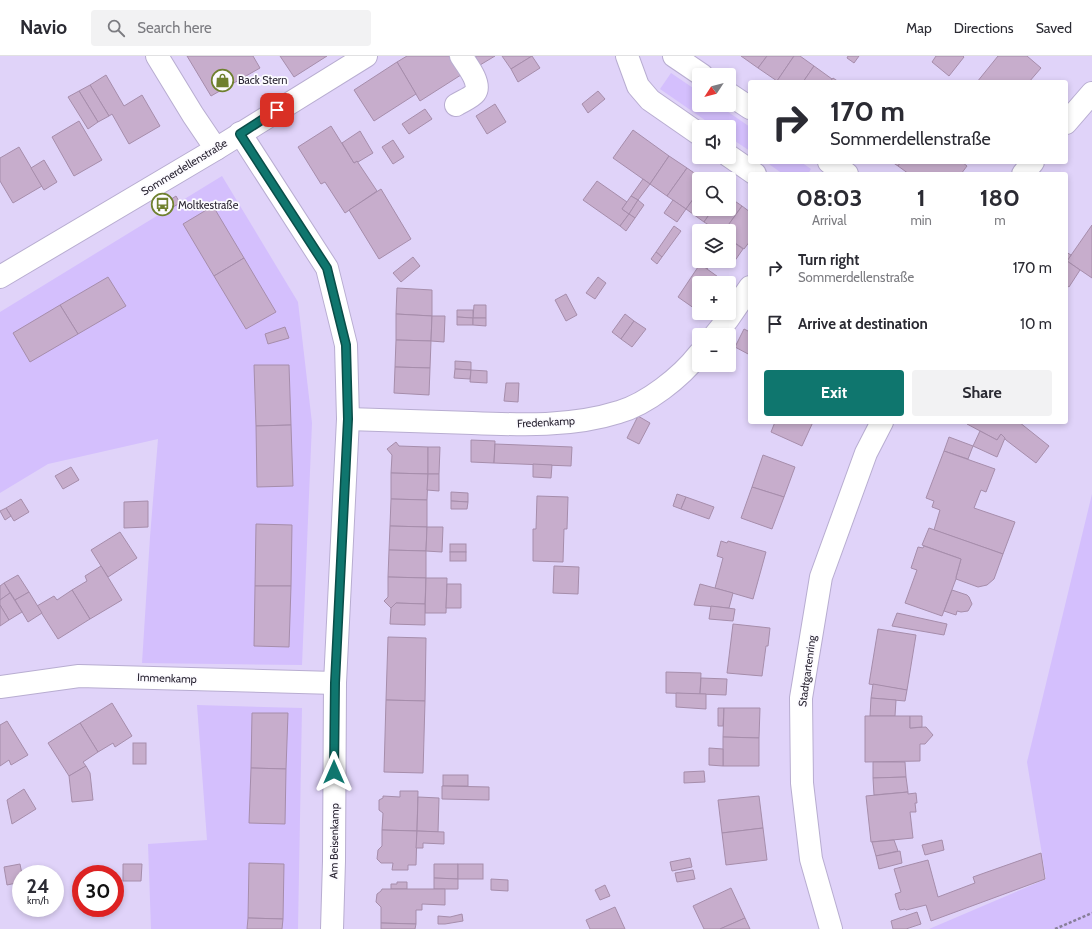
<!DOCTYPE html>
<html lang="en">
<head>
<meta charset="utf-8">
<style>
	:root { --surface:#fff; --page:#f2f2f3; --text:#2b2b33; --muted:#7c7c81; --line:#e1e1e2; --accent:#0f766e }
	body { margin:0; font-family:Cabin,sans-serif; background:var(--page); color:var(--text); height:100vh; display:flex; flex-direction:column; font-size:15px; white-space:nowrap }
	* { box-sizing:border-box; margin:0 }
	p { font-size:13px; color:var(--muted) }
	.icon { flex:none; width:22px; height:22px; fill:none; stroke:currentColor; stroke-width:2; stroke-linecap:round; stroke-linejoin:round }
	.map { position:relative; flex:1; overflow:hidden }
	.side { position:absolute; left:748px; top:116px; width:320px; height:252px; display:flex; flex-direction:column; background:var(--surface); border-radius:4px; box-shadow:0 2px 6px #0003 }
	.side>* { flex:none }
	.banner { position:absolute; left:748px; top:24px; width:320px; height:84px; border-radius:4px; box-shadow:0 2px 6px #0003; background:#fff; color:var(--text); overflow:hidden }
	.needle { width:26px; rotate:234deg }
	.buttons { position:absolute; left:692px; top:12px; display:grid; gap:8px }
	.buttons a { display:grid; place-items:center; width:44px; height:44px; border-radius:4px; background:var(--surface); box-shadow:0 2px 6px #0003; font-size:20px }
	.speed { position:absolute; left:12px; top:809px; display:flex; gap:8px; font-size:20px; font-weight:700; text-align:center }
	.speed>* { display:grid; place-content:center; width:52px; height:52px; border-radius:50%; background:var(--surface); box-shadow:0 2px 6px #0003; line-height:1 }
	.speed small { font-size:10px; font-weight:400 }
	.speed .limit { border:6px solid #d22; background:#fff; color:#111 }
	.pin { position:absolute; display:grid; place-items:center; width:34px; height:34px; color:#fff; margin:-17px; border-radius:8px; box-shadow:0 2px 6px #0006 }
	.me { position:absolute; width:44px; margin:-22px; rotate:0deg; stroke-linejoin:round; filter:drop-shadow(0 0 3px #0008) }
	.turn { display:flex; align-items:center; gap:14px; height:84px; padding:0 16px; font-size:18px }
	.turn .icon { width:52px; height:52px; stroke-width:2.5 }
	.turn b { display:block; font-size:28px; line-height:34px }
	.eta { display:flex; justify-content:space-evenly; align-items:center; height:68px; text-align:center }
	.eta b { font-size:24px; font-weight:800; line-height:28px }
	.button { display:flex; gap:8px; margin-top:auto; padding:8px 16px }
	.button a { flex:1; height:46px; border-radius:4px; background:var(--accent); color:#fff; font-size:16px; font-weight:800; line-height:46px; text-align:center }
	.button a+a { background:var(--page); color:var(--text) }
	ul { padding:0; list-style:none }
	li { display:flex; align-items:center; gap:12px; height:56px; padding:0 16px }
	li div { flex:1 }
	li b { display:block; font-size:15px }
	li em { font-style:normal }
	header { display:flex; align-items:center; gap:24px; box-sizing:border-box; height:56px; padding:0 20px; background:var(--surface); border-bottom:1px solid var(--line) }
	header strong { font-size:19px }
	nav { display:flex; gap:22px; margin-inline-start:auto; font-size:14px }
	.search { width:280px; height:36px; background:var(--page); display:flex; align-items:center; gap:10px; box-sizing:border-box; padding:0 14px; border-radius:4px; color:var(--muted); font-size:15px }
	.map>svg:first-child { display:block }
	.green { fill:#d4bffd }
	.building { fill:#c7adcc; stroke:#a68dab }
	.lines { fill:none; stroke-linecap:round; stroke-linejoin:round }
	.minor-casing { stroke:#b8add1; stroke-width:24 }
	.path { stroke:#877e98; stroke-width:2.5; stroke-dasharray:3 2; stroke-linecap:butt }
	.minor { stroke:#fff; stroke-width:22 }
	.route-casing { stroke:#0a4d48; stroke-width:10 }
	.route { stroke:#0f766e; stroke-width:7 }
	.labels { text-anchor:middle; stroke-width:3.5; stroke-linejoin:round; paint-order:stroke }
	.poi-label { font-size:11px; fill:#292432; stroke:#fcfbff; text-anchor:start }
	.street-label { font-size:11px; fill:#292432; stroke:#fcfbff }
</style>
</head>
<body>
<header>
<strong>Navio</strong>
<div class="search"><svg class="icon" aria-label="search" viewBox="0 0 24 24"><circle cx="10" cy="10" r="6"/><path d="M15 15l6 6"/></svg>Search here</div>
<nav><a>Map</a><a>Directions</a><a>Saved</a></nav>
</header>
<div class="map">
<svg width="1092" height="873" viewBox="0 0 1092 873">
	<rect width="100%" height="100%" fill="#e0d3f9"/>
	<!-- green -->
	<g class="green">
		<path d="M671,17L699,36V49H718L750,71V95L729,81V71H715L660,33Z"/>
		<path d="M766,106H801L811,113L808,118H783Z"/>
		<path d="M222,120L298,246L312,367L302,609L142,607L150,481L158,383L48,408L0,437V256Z"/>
		<path d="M1092,438V873H929L1046,823L1027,706Z"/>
		<path d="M197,649L302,652L298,873H151L148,788L207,784Z"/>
	</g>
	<!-- building -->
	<g class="building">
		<path d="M187,0H253L260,12L211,40Z"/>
		<path d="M280,0H327L294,21Z"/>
		<path d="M407,0H454L464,17L420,45L397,6Z"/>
		<path d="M475,0H495L480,9Z"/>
		<path d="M502,0H532L511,13Z"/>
		<path d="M532,0L540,12L518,26L511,13Z"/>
		<path d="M741,0H767L758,12Z"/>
		<path d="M767,0H794L777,25L758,12Z"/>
		<path d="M794,0H800L814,10L803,26H778L777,25Z"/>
		<path d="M848,0H859L854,7L847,2Z"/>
		<path d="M936,0H963L964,1L949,20L932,6Z"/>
		<path d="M998,0H1027L1041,12L1029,26H977Z"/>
		<path d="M397,6L416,38L374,65L354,34Z"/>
		<path d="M814,10L832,23L830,26H803Z"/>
		<path d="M106,19L124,50L142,39L160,70L129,88L112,58L109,60L90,29Z"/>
		<path d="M833,22L839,26H830Z"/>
		<path d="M90,29L109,60L98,66L79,35Z"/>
		<path d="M79,35L98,66L88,73L68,41Z"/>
		<path d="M598,35L605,43L588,57L582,48Z"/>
		<path d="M495,48L506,66L487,78L476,60Z"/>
		<path d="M425,53L432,63L409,78L402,68Z"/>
		<path d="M79,65L102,104L74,120L52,81Z"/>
		<path d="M331,70L354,107L357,105L377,135L345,157L325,126L321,128L298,91Z"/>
		<path d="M633,74L669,100L650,128L613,102Z"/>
		<path d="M360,75L373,97L358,106L357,105L354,107L342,87Z"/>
		<path d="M393,84L404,101L393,108L382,91Z"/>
		<path d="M19,91L42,130L13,147L0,125V102Z"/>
		<path d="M669,100L687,112L667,140L650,128Z"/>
		<path d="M44,104L57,126L44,134L31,112Z"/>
		<path d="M892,106H901L898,110Z"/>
		<path d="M901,106H962L967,110L961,118H909L898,110Z"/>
		<path d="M687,112L703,123H699V135L686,153L667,140Z"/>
		<path d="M643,123L650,128L638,144L631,140Z"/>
		<path d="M597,125L627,146L622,153L629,158L620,170L583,144Z"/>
		<path d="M381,133L411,183L379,203L349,154Z"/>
		<path d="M699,135V153H713L704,166L686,153Z"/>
		<path d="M176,140L180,147L166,155L162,149Z"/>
		<path d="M631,140L638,144L629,158L622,153Z"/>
		<path d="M729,141L742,150L724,175H718L704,166L713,153H729Z"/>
		<path d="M638,144L644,149L635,162L629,158Z"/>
		<path d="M673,144L686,153L677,166L664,157Z"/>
		<path d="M213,150L244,202L214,220L183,168Z"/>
		<path d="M742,150L750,156V185L744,193L729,183V175H724Z"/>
		<path d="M629,158L635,162L626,175L620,170Z"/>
		<path d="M1092,169V222L1067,205Z"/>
		<path d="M674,170L681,175L662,201L656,196Z"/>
		<path d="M729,183L743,193L734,206L729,203Z"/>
		<path d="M656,196L662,201L657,208L651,203Z"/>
		<path d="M1066,196L1071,199L1067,205L1080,214L1069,231L1066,229Z"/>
		<path d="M699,197V205H703L700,208L694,203Z"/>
		<path d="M413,201L420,210L401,226L393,217Z"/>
		<path d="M244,202L276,256L246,273L214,220Z"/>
		<path d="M703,205H713L707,213L700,208Z"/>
		<path d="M700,208L721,223L718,227H699L698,255L678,241Z"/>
		<path d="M108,221L126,250L78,278L60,249Z"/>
		<path d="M598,221L606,227L595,243L586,237Z"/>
		<path d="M397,232L432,234V260L396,258Z"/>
		<path d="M566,238L577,259L566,265L555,244Z"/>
		<path d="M60,249L78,278L30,306L13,277Z"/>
		<path d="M474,249H486V262H473Z"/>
		<path d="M457,254H473V262L457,261Z"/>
		<path d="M396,258L432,260L431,285L396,284Z"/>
		<path d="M625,258L634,265L621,283L612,276Z"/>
		<path d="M432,260H445L444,286L431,285Z"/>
		<path d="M457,261L473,262V269H457Z"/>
		<path d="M473,262H486V270L473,269Z"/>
		<path d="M634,265L646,273L632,291L621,283Z"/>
		<path d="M285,271L289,282L268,288L265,278Z"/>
		<path d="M744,273L750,276V299L735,291Z"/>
		<path d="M396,284L431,285L430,312L395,311Z"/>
		<path d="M455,305L471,306V314L455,313Z"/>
		<path d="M254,309H289L291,369L256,370Z"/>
		<path d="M395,311L430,312L429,339L394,337Z"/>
		<path d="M455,313L471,314L470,323L454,322Z"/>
		<path d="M471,314L487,315V327L470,326Z"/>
		<path d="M506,327H519L518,346L504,345Z"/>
		<path d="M638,360L650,367L639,388L627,382Z"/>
		<path d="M775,366H813L802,390L771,376Z"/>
		<path d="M968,366H1015L1017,368L1019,366L1049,390L1036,407L1006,384L1001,378L997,384L967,368Z"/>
		<path d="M291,369L293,430L257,431L256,370Z"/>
		<path d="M980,375L997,384L1001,378L1005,382L997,401L973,390Z"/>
		<path d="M949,381L973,390L968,403L944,395Z"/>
		<path d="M471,384L495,385L494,407L471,406Z"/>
		<path d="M396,386L399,390L428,391V418L391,417L392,399L387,393Z"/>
		<path d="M495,388L572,391L571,410L494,407Z"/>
		<path d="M428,391H440L439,418H428Z"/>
		<path d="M944,395L995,413L986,436L981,434L974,452L1015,466L1003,498L934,474L940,454L932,451L934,445L926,442Z"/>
		<path d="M763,399L795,411L784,441L752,431Z"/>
		<path d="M533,408L552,409L551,422L533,421Z"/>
		<path d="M71,411L79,424L63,433L55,420Z"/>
		<path d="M391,417L428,418L427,444L391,443Z"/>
		<path d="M428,418H439V435L427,434Z"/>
		<path d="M752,431L784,441L772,473L741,462Z"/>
		<path d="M451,436L468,437V446L451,445Z"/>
		<path d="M677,438L686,441L681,453L673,450Z"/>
		<path d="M537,440L568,441L567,473H564L563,506L533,505V473H536Z"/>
		<path d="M686,441L714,451L709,463L681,453Z"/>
		<path d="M21,443L29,456L14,465L6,452Z"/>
		<path d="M391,443L427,444V471L390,470Z"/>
		<path d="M148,445V471L124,472V446Z"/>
		<path d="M451,445L468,446L467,453H451Z"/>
		<path d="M6,452L11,460L5,464L0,455Z"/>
		<path d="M256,468L292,469L291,530H255Z"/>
		<path d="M390,470L427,471L426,495L389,494Z"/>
		<path d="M427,471H443L442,496L426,495Z"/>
		<path d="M929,472L1003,498L994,523L987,529L978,531L956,523V521L961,503L922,489Z"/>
		<path d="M120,476L137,502L108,521L91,494Z"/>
		<path d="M721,485L727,487L728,485L766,496L753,543L715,532L723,502L717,500Z"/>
		<rect x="450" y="488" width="16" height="8"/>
		<path d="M924,490L961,503L956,521V523L942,560L905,547L917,514L911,512L918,491L923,492Z"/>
		<path d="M389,494L426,495V522L388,521Z"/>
		<rect x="450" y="496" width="16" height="9"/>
		<path d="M101,510L122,544L90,563L72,534L87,525L85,520Z"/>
		<path d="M554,510L579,511L578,538L553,537Z"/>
		<path d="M18,519L29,536L15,544L4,527Z"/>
		<path d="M388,521L426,522L425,548L396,547L391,552L384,545L388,541Z"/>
		<path d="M426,522H447L446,557H425Z"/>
		<path d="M4,527L10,537L0,544V530Z"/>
		<path d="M447,528H461V552H446Z"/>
		<path d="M700,528L733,537L729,552L694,549Z"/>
		<path d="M255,530H291L289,591L254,590Z"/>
		<path d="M72,534L90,563L58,583L37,550L54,540L57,544Z"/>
		<path d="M952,534L967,539L969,541L972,548L968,555L961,556L957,555L956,559L944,555Z"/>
		<path d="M29,536L42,557L28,566L15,544Z"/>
		<path d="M10,537L22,556L9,564L0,549V544Z"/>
		<path d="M396,547L425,548V569L390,568L391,552Z"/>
		<path d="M0,549L9,564L0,570Z"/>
		<path d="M711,550L735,553L733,565L709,563Z"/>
		<path d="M897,557L947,568L944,579L892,570Z"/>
		<path d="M733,568L770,572L768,590H766L762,620L727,617Z"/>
		<path d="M878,573L916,579L907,634L869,628Z"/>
		<path d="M388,581L426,582L425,645L386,644Z"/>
		<path d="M666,616L701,617L700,638L666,637Z"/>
		<path d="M701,622L727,623L726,639L700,638Z"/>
		<path d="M873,628L907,634L905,645L871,642Z"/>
		<path d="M676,637L706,638V653L676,651Z"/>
		<path d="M871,642L896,644L895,660H870Z"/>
		<path d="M386,644L425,645L423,717L384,716Z"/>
		<path d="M112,647L132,680L115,691L113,687L98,696L80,667Z"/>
		<path d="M718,652H724L723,670H718Z"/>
		<path d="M724,652H760L759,682L723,681Z"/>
		<path d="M252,657H288L286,713L251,712Z"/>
		<path d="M865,660H910V672L926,671L933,679L925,688H920V705L865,706Z"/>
		<path d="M910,660H922V671L910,672Z"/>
		<path d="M7,665L28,699L11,709L9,704L0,710V669Z"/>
		<path d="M80,667L98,696L83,706L86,710L69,720L48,687Z"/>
		<path d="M723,681L759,682V710H723Z"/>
		<rect x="133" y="687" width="13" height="21"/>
		<path d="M709,692L723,693V710L709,709Z"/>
		<path d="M873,706H905L906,721L873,722Z"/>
		<path d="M86,710L90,717L93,744L72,746L69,720Z"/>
		<path d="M251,712L286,713L285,768L249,767Z"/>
		<path d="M704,715L705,726L684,727V716Z"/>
		<rect x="443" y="719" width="25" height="11"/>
		<path d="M906,721L908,736L874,739L873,722Z"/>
		<path d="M442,730L489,731V744L442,743Z"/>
		<path d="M24,733L36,753L12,768L7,744Z"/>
		<path d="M400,735H418L417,775L382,774L383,757L379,754V744L383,742V740L400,741Z"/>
		<path d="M908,736V738L916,737L917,747H915L916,756H910L913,782L871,786L866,740Z"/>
		<path d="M759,740L763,772L722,777L718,744Z"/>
		<path d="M418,741L439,742L438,776L417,775Z"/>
		<path d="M763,772L767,804L726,809L722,777Z"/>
		<path d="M382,774L417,775L416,809H408V814H392L393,807H381L377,803L378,794L382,790Z"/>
		<path d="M417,775L444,776V788L423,787V792H416Z"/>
		<path d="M894,784L898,795L876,800L872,786Z"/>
		<path d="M942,784L944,794L925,799L922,789Z"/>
		<path d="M900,795L902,807L879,813L876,800Z"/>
		<path d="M1041,797L1045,823L931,865L926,849L906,854L905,853L900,854L899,852L895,838L901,836L894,813L928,804L938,841L975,827L973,821Z"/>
		<path d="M690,802L692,811L672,815L670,806Z"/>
		<path d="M249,807L284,808L283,863L248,862Z"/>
		<path d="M20,808L22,818H21V826L7,829L4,811Z"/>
		<path d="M123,808H142L141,825H123Z"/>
		<path d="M434,808H458V823L434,822Z"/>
		<rect x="458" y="808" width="25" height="15"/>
		<path d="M693,814L695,823L677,826L675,817Z"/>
		<path d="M434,822L458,823V833H434Z"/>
		<path d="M491,823L508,824V835L491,834Z"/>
		<path d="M397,826H407V833H391V828H397Z"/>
		<path d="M605,829L610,840L600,844L595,834Z"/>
		<path d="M731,832L745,862L720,873H704L693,850Z"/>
		<path d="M382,833H445V849L422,848V854H416V868L381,867V851L376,846L377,838L381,835Z"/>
		<path d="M615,851L625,873H590L586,864Z"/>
		<path d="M917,856L921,868L906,873H893L891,865Z"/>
		<path d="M462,858L463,865L445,868H438V860L450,861Z"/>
		<path d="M248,862L283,863L282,873H247Z"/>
		<path d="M745,862L750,873H720Z"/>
		<path d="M381,867L416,868L415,873H381Z"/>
	</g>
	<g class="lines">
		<defs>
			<g id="minor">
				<path d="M157,0L193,59L216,93"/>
				<path d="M627,0L638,30L650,44L699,78"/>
				<path d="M674,0L702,19"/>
				<path d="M729,38L750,52"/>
				<path d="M456,49C462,45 471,42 475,37C482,28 467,9 461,0"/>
				<path d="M1066,67L1092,37"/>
				<path d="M240,77L327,212L346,289L348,363L335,627L334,805L332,873"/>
				<path d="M729,100L755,118"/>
				<path d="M829,106L847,118"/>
				<path d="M1023,118L1033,106"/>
				<path d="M0,221L216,93L366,0"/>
				<path d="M715,279L728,263L750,231"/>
				<path d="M348,363C389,364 431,366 472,367C521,369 572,371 619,356C647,348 681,321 699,298"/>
				<path d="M0,631L79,620L335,627"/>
				<path d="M831,873L811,803L802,727L801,642L821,521L866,397L882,366"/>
			</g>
		</defs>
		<!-- minor casing -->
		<use href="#minor" class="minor-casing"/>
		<!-- path -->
		<path class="path" d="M1055,873L1092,857"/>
		<!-- minor -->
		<use href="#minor" class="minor"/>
	</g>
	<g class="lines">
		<defs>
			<path id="route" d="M277,54L240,78L327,212L346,289L348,363L335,627L334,716"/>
		</defs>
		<!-- route casing -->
		<use href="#route" class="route-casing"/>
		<!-- route -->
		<use href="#route" class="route"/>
	</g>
	<!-- icons -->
	<defs>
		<symbol id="shop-ring" viewBox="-11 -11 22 22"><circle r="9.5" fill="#fcfbff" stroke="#6f802f" stroke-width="1.5"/><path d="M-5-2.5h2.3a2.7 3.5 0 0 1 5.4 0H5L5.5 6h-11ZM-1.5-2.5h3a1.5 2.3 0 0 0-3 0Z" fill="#6f802f"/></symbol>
		<symbol id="bus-ring" viewBox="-11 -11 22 22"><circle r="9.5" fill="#fcfbff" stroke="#6f802f" stroke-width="1.5"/><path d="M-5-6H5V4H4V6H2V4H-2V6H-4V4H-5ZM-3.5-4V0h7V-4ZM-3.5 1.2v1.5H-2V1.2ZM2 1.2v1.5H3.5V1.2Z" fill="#6f802f"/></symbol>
	</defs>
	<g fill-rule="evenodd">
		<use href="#shop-ring" x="210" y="12" width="25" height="25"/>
		<use href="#bus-ring" x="150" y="136" width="25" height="25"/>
	</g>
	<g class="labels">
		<!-- poi labels -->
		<g class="poi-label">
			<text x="238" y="28">Back Stern</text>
			<text x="178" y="153">Moltkestraße</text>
		</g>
		<!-- street labels -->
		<g class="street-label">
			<text transform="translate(184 111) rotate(-31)" y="4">Sommerdellenstraße</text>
			<text transform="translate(546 366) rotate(-3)" y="4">Fredenkamp</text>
			<text transform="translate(807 615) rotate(-82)" y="4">Stadtgartenring</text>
			<text transform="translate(167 622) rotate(2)" y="4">Immenkamp</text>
			<text transform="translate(334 785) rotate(-89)" y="4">Am Beisenkamp</text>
		</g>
	</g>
</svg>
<div class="buttons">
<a><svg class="needle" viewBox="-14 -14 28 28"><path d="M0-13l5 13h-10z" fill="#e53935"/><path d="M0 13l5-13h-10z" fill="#7c7c81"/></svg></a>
<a><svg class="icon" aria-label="sound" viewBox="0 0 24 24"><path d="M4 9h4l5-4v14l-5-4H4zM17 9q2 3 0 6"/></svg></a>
<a><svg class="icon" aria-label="search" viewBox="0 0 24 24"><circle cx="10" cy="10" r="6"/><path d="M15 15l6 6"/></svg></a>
<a><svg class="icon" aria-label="layers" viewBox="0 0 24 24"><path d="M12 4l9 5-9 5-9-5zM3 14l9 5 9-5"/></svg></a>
<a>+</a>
<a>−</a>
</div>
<div class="speed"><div>24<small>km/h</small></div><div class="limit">30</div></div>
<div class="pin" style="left:277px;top:54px;background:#d93025"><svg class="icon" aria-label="arrive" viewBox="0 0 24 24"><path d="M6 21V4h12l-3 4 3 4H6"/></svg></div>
<svg class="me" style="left:334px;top:716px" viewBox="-20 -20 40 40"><path d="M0-17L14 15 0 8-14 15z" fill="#0f766e" stroke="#fff" stroke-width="4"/></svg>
<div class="banner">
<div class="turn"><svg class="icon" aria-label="right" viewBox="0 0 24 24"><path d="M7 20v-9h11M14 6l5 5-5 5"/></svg><div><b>170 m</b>Sommerdellenstraße</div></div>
</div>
<section class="side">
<div class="eta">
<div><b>08:03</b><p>Arrival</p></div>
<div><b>1</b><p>min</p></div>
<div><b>180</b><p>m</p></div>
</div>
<ul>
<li><svg class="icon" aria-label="right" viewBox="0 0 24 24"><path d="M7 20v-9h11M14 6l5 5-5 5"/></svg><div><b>Turn right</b><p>Sommerdellenstraße</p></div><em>170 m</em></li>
<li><svg class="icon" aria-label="arrive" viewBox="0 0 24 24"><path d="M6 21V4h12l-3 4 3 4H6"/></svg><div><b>Arrive at destination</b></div><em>10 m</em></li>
</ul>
<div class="button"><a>Exit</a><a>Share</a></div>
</section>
</div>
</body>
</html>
